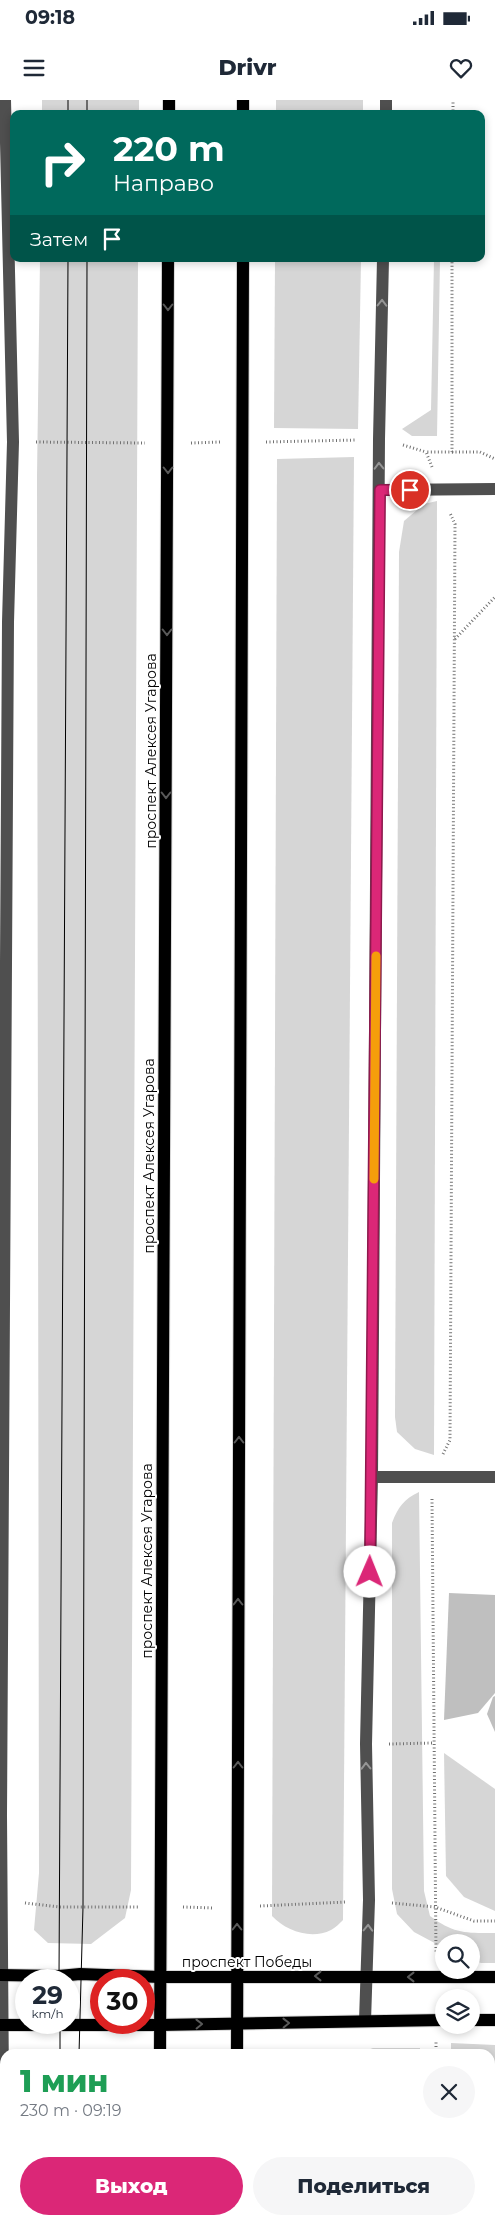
<!DOCTYPE html>
<html lang="ru">
<head>
<meta charset="utf-8">
<style>
	:root { --surface:#fff; --page:#f6f6f7; --text:#1f2937; --muted:#747a83; --accent:#db2777 }
	body { margin:0; font-family:Montserrat,sans-serif; background:var(--page); color:var(--text); height:100vh; display:flex; flex-direction:column; font-size:19px; white-space:nowrap }
	* { box-sizing:border-box; margin:0 }
	p { font-size:16px; color:var(--muted) }
	.icon { flex:none; width:28px; height:28px; fill:none; stroke:currentColor; stroke-width:2; stroke-linecap:round; stroke-linejoin:round }
	.map { position:relative; flex:1; overflow:hidden }
	.sheet { position:absolute; left:0px; top:1949px; width:495px; height:176px; display:flex; flex-direction:column; background:var(--surface); border-radius:15px 15px 0 0; box-shadow:0 2px 8px #0003 }
	.sheet>* { flex:none }
	.banner { position:absolute; left:10px; top:10px; width:475px; height:152px; border-radius:10px; box-shadow:0 2px 8px #0003; background:#00695c; color:#fff; overflow:hidden }
	.buttons { position:absolute; left:435px; top:1834px; display:grid; gap:10px }
	.buttons a { display:grid; place-items:center; width:45px; height:45px; border-radius:50%; background:var(--surface); box-shadow:0 2px 8px #0003; font-size:25px }
	.speed { position:absolute; left:15px; top:1869px; display:flex; gap:10px; font-size:25px; font-weight:700; text-align:center }
	.speed>* { display:grid; place-content:center; width:65px; height:65px; border-radius:50%; background:var(--surface); box-shadow:0 2px 8px #0003; line-height:1 }
	.speed small { font-size:12px; font-weight:400 }
	.speed .limit { border:8px solid #d22; background:#fff; color:#111 }
	.pin { position:absolute; display:grid; place-items:center; width:42px; height:42px; color:#fff; margin:-21px; border:2px solid #fff; border-radius:50%; box-shadow:0 1px 5px #0007 }
	.me { position:absolute; width:55px; margin:-28px; rotate:1deg; stroke-linejoin:round; filter:drop-shadow(0 0 4px #0008) }
	.turn { display:flex; align-items:center; gap:18px; height:105px; padding:0 20px; font-size:22px }
	.turn .icon { width:65px; height:65px; stroke-width:2.5 }
	.turn b { display:block; font-size:35px; line-height:42px }
	.then { display:flex; align-items:center; height:48px; padding:0 20px; background:#0003; gap:10px; font-size:19px }
	.round { display:grid; place-items:center; flex:none; width:52px; height:52px; border-radius:26px; background:var(--page) }
	.head { display:flex; align-items:center; justify-content:space-between; height:85px; padding:0 20px }
	h1 { font-size:30px; font-weight:800; line-height:38px; color:#1e9e55 }
	.button { display:flex; gap:10px; margin-top:auto; padding:10px 20px }
	.button a { flex:1; height:58px; border-radius:30px; background:var(--accent); color:#fff; font-size:20px; font-weight:800; line-height:58px; text-align:center }
	.button a+a { background:var(--page); color:var(--text) }
	.status { display:flex; justify-content:space-between; align-items:center; height:35px; padding:0 25px; background:var(--surface); direction:ltr }
	.status svg { height:14px; fill:currentColor }
	header { display:flex; justify-content:space-between; align-items:center; height:65px; padding:0 20px; background:var(--surface); font-size:22px; font-weight:800 }
	.map>svg:first-child { display:block }
	.green { fill:#d6d6d6 }
	.building { fill:#bfbfbf }
	.lines { fill:none; stroke-linecap:round; stroke-linejoin:round }
	.major-casing { stroke:#dbdbdb; stroke-width:14 }
	.path { stroke:#717171; stroke-width:3; stroke-dasharray:1 2.5; stroke-linecap:butt }
	.minor { stroke:#4f4f4f; stroke-width:12 }
	.major { stroke:#000; stroke-width:12 }
	.tram { stroke:#000; stroke-width:1 }
	.oneway { stroke:#959595 }
	.oneway2 { stroke:#595959 }
	.route-casing { stroke:#8e194d; stroke-width:12 }
	.route { stroke:#db2777; stroke-width:9 }
	.slow { stroke:#f59e0b; stroke-width:9 }
	.labels { text-anchor:middle; stroke-width:4; stroke-linejoin:round; paint-order:stroke }
	.street-label { font-size:14px; fill:#000; stroke:#fff }
</style>
</head>
<body>
<div class="status"><b>09:18</b><svg viewBox="0 0 49 12"><path d="M0 12V9h3v3zM5 12V6h3v6zM10 12V3h3v9zM15 12V0h3v12zM26 1h20v11H26zM47 4h2v5h-2z"/></svg></div>
<header><svg class="icon" aria-label="menu" viewBox="0 0 24 24"><path d="M4 6h16M4 12h16M4 18h16"/></svg>Drivr<svg class="icon" aria-label="heart" viewBox="0 0 24 24"><path d="M12 20l-8-8c-3-5 5-10 8-4 3-6 11-1 8 4z"/></svg></header>
<div class="map">
<svg width="495" height="2124" viewBox="0 0 495 2124">
	<rect width="100%" height="100%" fill="#fff"/>
	<!-- green -->
	<g class="green">
		<rect x="42" y="0" width="97" height="14"/>
		<rect x="276" y="0" width="87" height="14"/>
		<path d="M40,159H138L131,1790L125,1818L91,1844L48,1843L34,1830L39,1773L37,376Z"/>
		<path d="M275,159H361L358,329L274,328Z"/>
		<path d="M434,159H440L437,336H412L402,329L431,310Z"/>
		<path d="M354,357L343,1820C340,1823 335,1828 331,1830C311,1840 286,1831 272,1816L277,359Z"/>
		<path d="M437,401L434,1355L415,1349L397,1332L395,1317L399,452L404,421L424,404Z"/>
		<path d="M419,1392L424,1791L430,1816C454,1834 466,1833 495,1833V1863H481L471,1859V1842H444V1848L414,1832L397,1814L392,1789V1423C398,1407 404,1399 419,1392Z"/>
		<path d="M444,1653L495,1689V1811L464,1797L446,1776Z"/>
		<path d="M451,1943L495,1945V2014H490V1954H451Z"/>
		<path d="M373,1948H420V1954H357Z"/>
		<rect x="29" y="2120" width="100" height="4"/>
		<rect x="271" y="2120" width="35" height="4"/>
	</g>
	<!-- building -->
	<g class="building">
		<path d="M449,1493L495,1495V1593L478,1613L444,1620Z"/>
		<path d="M495,1596V1632L487,1614L493,1597Z"/>
		<path d="M495,2104V2124H485L486,2120H490L491,2105Z"/>
	</g>
	<g class="lines">
		<defs>
			<g id="major">
				<path d="M169,14V0"/>
				<path d="M243,14V0"/>
				<path d="M0,1875L59,1876L80,1874L160,1877H495"/>
				<path d="M471,1920H495"/>
				<path d="M0,1925H160L444,1920"/>
				<path d="M160,1954L168,159"/>
				<path d="M237,1954L243,159"/>
				<path d="M159,2124V2120"/>
				<path d="M236,2124V2120"/>
			</g>
		</defs>
		<!-- major casing -->
		<use href="#major" class="major-casing"/>
		<!-- path -->
		<g class="path">
			<path d="M453,14V0"/>
			<path d="M36,342L145,343"/>
			<path d="M266,342L357,340"/>
			<path d="M191,343L220,342"/>
			<path d="M403,345L426,352"/>
			<path d="M452,352H480L495,359"/>
			<path d="M432,367L426,352H452V159"/>
			<path d="M455,539L495,497"/>
			<path d="M443,1354L450,1340L455,424L450,413"/>
			<path d="M432,1399L436,1853"/>
			<path d="M389,1644L433,1643"/>
			<path d="M25,1803L60,1807H139"/>
			<path d="M392,1803L435,1807L474,1821H495"/>
			<path d="M260,1806L346,1802"/>
			<path d="M183,1807L214,1808"/>
			<path d="M436,1954V1942"/>
			<path d="M490,2030H495"/>
			<path d="M490,2079L495,2078"/>
			<path d="M437,2120V2124"/>
			<path d="M400,2124L409,2120"/>
		</g>
		<!-- minor -->
		<g class="minor">
			<path d="M386,14V0"/>
			<path d="M380,390L495,389"/>
			<path d="M372,1377H495"/>
			<path d="M365,1921L369,1800L366,1644L372,1377L379,339L383,159"/>
			<path d="M4,2124L1,1716L8,522L13,342L5,0"/>
		</g>
		<!-- major -->
		<use href="#major" class="major"/>
		<!-- tram -->
		<g class="tram">
			<path d="M68,14V0"/>
			<path d="M87,14V0"/>
			<path d="M59,1880L68,159"/>
			<path d="M60,1922V1954"/>
			<path d="M79,1954L83,1807L87,159"/>
			<path d="M61,2120V2124"/>
			<path d="M78,2124V2120"/>
		</g>
	</g>
	<!-- one-way arrows -->
	<defs><path id="oneway-chevron" d="M-2-3.5L2.5 0L-2 3.5" fill="none" stroke-width="1.6" stroke-linecap="round" stroke-linejoin="round" transform="scale(1.25)"/></defs>
	<g class="oneway">
		<use href="#oneway-chevron" transform="translate(382 203) rotate(-89)"/>
		<use href="#oneway-chevron" transform="translate(379 366) rotate(-91)"/>
		<use href="#oneway-chevron" transform="translate(366 1666) rotate(-91)"/>
		<use href="#oneway-chevron" transform="translate(368 1828) rotate(-88)"/>
	</g>
	<g class="oneway2">
		<use href="#oneway-chevron" transform="translate(168 207) rotate(90)"/>
		<use href="#oneway-chevron" transform="translate(168 370) rotate(90)"/>
		<use href="#oneway-chevron" transform="translate(167 532) rotate(90)"/>
		<use href="#oneway-chevron" transform="translate(166 695) rotate(90)"/>
		<use href="#oneway-chevron" transform="translate(239 1340) rotate(-90)"/>
		<use href="#oneway-chevron" transform="translate(238 1502) rotate(-90)"/>
		<use href="#oneway-chevron" transform="translate(238 1665) rotate(-90)"/>
		<use href="#oneway-chevron" transform="translate(237 1827) rotate(-90)"/>
		<use href="#oneway-chevron" transform="translate(318 1876) rotate(-180)"/>
		<use href="#oneway-chevron" transform="translate(411 1877) rotate(-180)"/>
		<use href="#oneway-chevron" transform="translate(286 1923) rotate(-1)"/>
		<use href="#oneway-chevron" transform="translate(199 1924) rotate(-1)"/>
	</g>
	<g class="lines">
		<defs>
			<path id="route" d="M370,1472L380,390H410"/>
		</defs>
		<!-- route casing -->
		<use href="#route" class="route-casing"/>
		<!-- route -->
		<use href="#route" class="route"/>
		<!-- slow -->
		<path class="slow" d="M374,1079L376,856"/>
	</g>
	<g class="labels">
		<!-- street labels -->
		<g class="street-label">
			<text transform="translate(151 651) rotate(-90)" y="5">проспект Алексея Угарова</text>
			<text transform="translate(149 1056) rotate(-90)" y="5">проспект Алексея Угарова</text>
			<text transform="translate(147 1461) rotate(-90)" y="5">проспект Алексея Угарова</text>
			<text x="247" y="1867">проспект Победы</text>
		</g>
	</g>
</svg>
<div class="buttons">
<a><svg class="icon" aria-label="search" viewBox="0 0 24 24"><circle cx="10" cy="10" r="6"/><path d="M15 15l6 6"/></svg></a>
<a><svg class="icon" aria-label="layers" viewBox="0 0 24 24"><path d="M12 4l9 5-9 5-9-5zM3 14l9 5 9-5"/></svg></a>
</div>
<div class="speed"><div>29<small>km/h</small></div><div class="limit">30</div></div>
<div class="pin" style="left:410px;top:390px;background:#d93025"><svg class="icon" aria-label="arrive" viewBox="0 0 24 24"><path d="M6 21V4h12l-3 4 3 4H6"/></svg></div>
<svg class="me" style="left:370px;top:1472px" viewBox="-20 -20 40 40"><circle r="19" fill="#fff"/><path d="M0-13L10 11 0 6-10 11z" fill="#db2777"/></svg>
<div class="banner">
<div class="turn"><svg class="icon" aria-label="right" viewBox="0 0 24 24"><path d="M7 20v-9h11M14 6l5 5-5 5"/></svg><div><b>220 m</b>Направо</div></div>
<div class="then">Затем<svg class="icon" aria-label="arrive" viewBox="0 0 24 24"><path d="M6 21V4h12l-3 4 3 4H6"/></svg></div>
</div>
<section class="sheet">
<div class="head"><div><h1>1 мин</h1><p>230 m · 09:19</p></div><a class="round"><svg class="icon" aria-label="close" viewBox="0 0 24 24"><path d="M6 6l12 12M18 6L6 18"/></svg></a></div>
<div class="button"><a>Выход</a><a>Поделиться</a></div>
</section>
</div>
</body>
</html>
